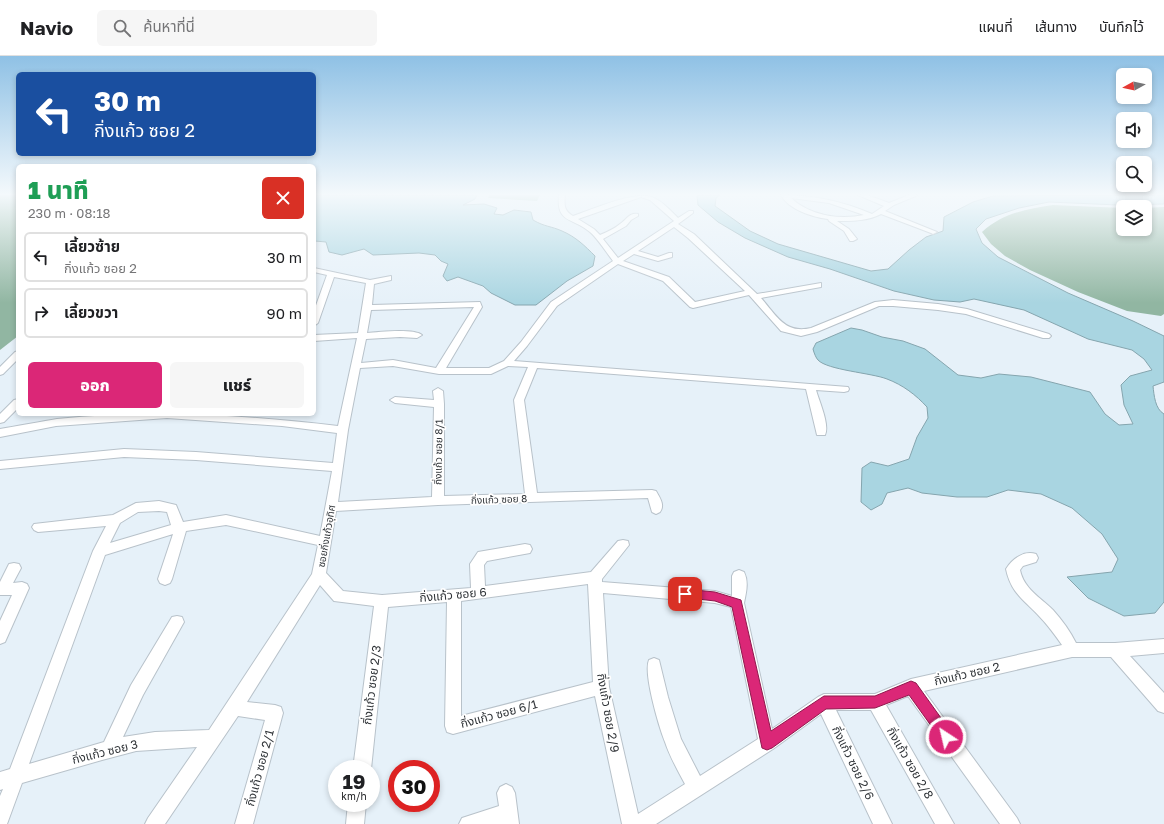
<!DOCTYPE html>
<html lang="th">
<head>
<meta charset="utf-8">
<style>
	:root { --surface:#fff; --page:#f6f6f6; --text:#202124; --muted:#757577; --line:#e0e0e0; --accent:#db2777 }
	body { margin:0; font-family:"Golos Text","Noto Sans Thai",sans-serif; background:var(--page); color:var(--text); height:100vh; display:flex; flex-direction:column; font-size:15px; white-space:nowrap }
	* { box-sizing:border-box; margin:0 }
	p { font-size:13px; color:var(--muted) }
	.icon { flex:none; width:22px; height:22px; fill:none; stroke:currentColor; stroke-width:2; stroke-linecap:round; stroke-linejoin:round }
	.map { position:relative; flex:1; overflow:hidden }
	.side { position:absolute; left:16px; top:108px; width:300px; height:252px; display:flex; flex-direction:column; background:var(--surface); border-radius:6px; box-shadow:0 2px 6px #0003 }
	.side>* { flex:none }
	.hud { position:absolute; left:16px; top:16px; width:300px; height:84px; border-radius:6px; box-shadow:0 2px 6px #0003; background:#1a4fa0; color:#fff; overflow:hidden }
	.needle { width:26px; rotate:262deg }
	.controls { position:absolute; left:1116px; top:12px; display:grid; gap:8px }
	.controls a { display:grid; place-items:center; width:36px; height:36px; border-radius:6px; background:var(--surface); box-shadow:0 2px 6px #0003; font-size:20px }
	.speed { position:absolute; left:328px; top:704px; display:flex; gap:8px; font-size:20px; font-weight:700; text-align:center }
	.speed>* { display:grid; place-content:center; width:52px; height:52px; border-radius:50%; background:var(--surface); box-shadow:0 2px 6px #0003; line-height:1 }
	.speed small { font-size:10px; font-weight:400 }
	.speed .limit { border:6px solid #d22; background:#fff; color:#111 }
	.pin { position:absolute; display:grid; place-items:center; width:34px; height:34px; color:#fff; margin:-17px; border-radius:8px; box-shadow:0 2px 6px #0006 }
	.me { position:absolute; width:44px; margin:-22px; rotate:325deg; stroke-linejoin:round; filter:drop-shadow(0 0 3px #0008) }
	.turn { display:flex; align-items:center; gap:14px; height:84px; padding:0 12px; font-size:18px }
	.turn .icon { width:52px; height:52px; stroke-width:2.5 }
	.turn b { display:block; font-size:28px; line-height:34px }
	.round { display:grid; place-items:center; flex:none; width:42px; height:42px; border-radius:6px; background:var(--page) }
	.overview { display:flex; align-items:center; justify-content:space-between; height:68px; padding:0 12px }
	h1 { font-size:24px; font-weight:800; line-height:30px; color:#1e9e55 }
	.cta { display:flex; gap:8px; margin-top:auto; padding:8px 12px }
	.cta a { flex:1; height:46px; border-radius:6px; background:var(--accent); color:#fff; font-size:16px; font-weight:800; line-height:46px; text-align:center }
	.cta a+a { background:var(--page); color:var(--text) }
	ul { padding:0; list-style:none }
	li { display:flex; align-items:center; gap:12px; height:50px; margin:0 8px 6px; padding:0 4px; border:2px solid var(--line); border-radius:6px }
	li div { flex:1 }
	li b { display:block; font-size:15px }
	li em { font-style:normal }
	header { display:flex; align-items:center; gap:24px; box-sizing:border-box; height:56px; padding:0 20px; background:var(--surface); border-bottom:1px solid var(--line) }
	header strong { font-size:19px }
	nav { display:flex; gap:22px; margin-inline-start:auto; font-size:14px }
	.search { width:280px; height:36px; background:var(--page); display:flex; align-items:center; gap:10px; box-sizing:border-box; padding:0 14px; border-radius:6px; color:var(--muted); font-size:15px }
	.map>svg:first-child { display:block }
	.forest { fill:#91b6a2 }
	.water { fill:#a9d5e1; stroke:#85a5ae }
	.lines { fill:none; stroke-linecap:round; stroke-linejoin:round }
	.street-casing { stroke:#b8c2ca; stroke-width:2 }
	.street { fill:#fff; fill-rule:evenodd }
	.route { fill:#db2777; stroke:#8e194d }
	.labels { text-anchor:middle; stroke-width:3.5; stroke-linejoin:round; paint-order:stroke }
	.street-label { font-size:10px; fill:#303438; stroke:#fff }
	.near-street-label { font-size:12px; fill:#303438; stroke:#fff }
</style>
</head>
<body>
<header>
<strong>Navio</strong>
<div class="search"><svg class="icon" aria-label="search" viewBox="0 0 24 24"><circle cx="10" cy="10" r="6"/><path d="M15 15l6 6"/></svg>ค้นหาที่นี่</div>
<nav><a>แผนที่</a><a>เส้นทาง</a><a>บันทึกไว้</a></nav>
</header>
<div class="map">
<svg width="1164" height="768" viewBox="0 0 1164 768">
	<rect width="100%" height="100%" fill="#e6f1f9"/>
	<!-- forest -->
	<g class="forest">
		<path d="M0,139H18V280L0,294Z"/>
		<path d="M489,139H540L537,145L488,142Z"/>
		<path d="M1053,149L1123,152V173H1145V152L1164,151V258L1161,260L1127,255L1078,236L1030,214L1005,200L991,188L982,176C1003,157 1026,153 1053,149Z"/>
	</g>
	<!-- water -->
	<g class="water">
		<path d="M314,139H477L475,143L463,149L484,148L497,152L494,158L503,159L514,154L531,156L533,164C545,171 551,170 562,175C576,181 585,190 595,200L593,210L567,225L536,249H515L491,237L483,230L458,221L447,225L443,220L448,208L441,205L435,199L419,197L373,199L364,193L342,199L329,196L326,186L315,185L314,184Z"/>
		<path d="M699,139H720L716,142L715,150L750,175L778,188L871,215L888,213L909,194L926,181L943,175L944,161L973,146L993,140L1164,139V148L1118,149L1049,146L1019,152L986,163L976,173L982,187L998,201L1068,237L1133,265L1164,280V326L1153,330C1154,339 1155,353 1164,358V546L1155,557L1124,560L1088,542L1067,521L1112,516L1118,503L1102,478L1072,452L1041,438L1008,434L987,441H957L922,437L908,432L887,437L882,448L871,454L861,446L862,412L871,406L888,410L909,403L917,381L928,362L927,351C916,339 903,329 887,323C872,317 827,314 818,304C816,302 814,297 813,293L816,287L851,272L862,274L882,281L903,285L925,293L958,319L981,322L999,318L1031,321L1090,336L1105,358L1119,369L1133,368L1124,349L1121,329L1130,320L1152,314L1144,303L1132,294L1088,283L1024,254L974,243L960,246L934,244L894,235L830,213L788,201L745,182L718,166L698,149L697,140Z"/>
	</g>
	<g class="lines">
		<defs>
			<g id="street">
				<path d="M559,139H565C564,149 564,155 573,160C591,154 638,133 654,142C663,146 671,155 678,162L689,155H693V157L678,168L694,178L757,238L821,227V231L761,242C777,260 785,278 811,272L875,246L893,244L938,248L967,253L1049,278L1051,280L1049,282H1043L966,258L938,254L893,250H879L817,276L801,280L781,275L749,239L693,252L690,251L663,225L618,208L557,250L527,290L514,305L848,331L849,333L848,335L844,336L816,334C819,345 830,369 825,379H817L806,333L537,312L524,344L537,437L652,434L656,435C660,442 665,449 660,456L656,458L652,456L648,442L438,449L336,455L326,517L343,535L382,539L471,532L470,508L478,496L525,488L530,489L532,493L530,497L487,505L484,509L485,530L591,516L618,485L623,484L628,485L629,489L602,523V526L715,535L732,540V520L734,516L739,514L744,516C749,526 746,537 744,547L772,673L818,641L824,638H875L911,623L1062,589C1055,579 1048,569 1039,560C1024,544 1011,537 1006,513C1012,503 1024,494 1036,498L1038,502L1036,506L1023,510L1020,514C1024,533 1040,541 1053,554C1062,564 1070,575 1076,587H1115L1164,583V597L1130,600L1164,637V657L1158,655L1111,601H1072L924,635L1017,762L1020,768H1000L908,640L886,649L954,768H935L871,654H836L892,768H873L821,658L773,693L656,768H622L595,640L453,678L447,676L445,670L447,546L388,551L371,713H353L374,550L334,545L320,529L247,646L275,649L281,651L283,657L253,768H235L265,664L238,660L165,768H145L148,762L197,691L136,695L102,704L22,727L7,768H0V740L3,733L0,734V716L10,713L93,495L106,470L38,476L34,474L32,471L34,468L113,459L136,447L159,445L176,449L183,466L226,459L320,480L332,415L196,404L124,401L0,413V405L124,393L196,396L333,407L337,377L282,370L167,362L56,370L0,381V373C19,370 38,366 57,363C151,353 245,359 338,370L357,282L314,285V279L358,277L366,227L334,221L318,267L314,270V255L327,219L314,216V212L370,224L391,220V224L374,228L372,249L480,246L482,251L446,312H489L504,305L521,286L551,246L613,205C606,196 598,183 590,176C573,161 556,168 559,139ZM641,141L650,144L674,165L618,202L603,183L626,170L631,164L638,160V158C630,156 626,164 620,168C614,173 607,176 600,179L594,173L578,163ZM674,171L688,182L745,235L695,246L669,221L623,205L634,198L658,205L672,201V197H669L658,201L638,195ZM474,251L436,312L393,304L361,307L366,283L400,281L417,282L422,279C414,272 378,276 367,277L371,254ZM393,310L439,318H491L508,310L528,311L514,344L525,438L444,440V348L443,335L438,332L433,335L434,344L395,341L390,344L395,347L434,351L432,441L338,446L348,374L360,312ZM159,455L167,456L171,469L110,487L120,467L138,456ZM226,469L318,489L312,518L209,674L155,676L123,681L143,639L184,566L182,561L177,560L172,561L131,629L104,686L29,708L105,499L173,478L158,523L160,527L165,529L170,527L172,523L186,475ZM588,528L593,626L461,660V545ZM603,537L715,547L731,551L758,683L700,720L681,683L668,641L659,604L654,602L649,604C643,617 659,671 665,686C670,701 678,715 685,728L638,758L609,631Z"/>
				<path d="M781,139C813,139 842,145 872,158L884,150L858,139H867L889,147L909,139H918L894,149L885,155L937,176L933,178L931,177L881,158C868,165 852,165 837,165L849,173L857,183L853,185H850L844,175L829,165L828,163C812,161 788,153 781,139ZM791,142L829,147L864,159C840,164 810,160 791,142Z"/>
				<path d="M18,295V303L3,318L0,319V311L15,296Z"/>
				<path d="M18,343V352L4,366L0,367V358L14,344Z"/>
				<path d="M14,507L19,508L21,512L13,527L22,526L27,528L29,532L5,586L0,588V565L12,539H0V526L9,508Z"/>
				<path d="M506,728L512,731L515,737L519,768H459L462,762L499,750L497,737L500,731Z"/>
				<path d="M348,747H366L364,768H346Z"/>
			</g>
		</defs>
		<!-- street casing -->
		<use href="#street" class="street-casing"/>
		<!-- street -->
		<use href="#street" class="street"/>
	</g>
	<!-- sky -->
	<linearGradient id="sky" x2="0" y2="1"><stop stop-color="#8fc1e5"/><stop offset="0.56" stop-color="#f4f9fc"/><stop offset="1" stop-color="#f4f9fc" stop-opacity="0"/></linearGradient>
	<rect width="1164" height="247" fill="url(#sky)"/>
	<!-- route -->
	<path class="route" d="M685,533L715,536L741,544L771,675L824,640H875L911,625L916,627L951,676L953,681L951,685L946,687L942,685L909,639L875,652L826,653L772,692L767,694L762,692L732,551L715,545L681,541L680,538L681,535Z"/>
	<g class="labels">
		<!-- street labels -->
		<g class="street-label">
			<text transform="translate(438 396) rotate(-89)" y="4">กิ่งแก้ว ซอย 8/1</text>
			<text transform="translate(499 443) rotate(-2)" y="4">กิ่งแก้ว ซอย 8</text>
			<text transform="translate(326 480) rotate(-80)" y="4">ซอยกิ่งแก้วอุทิศ</text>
		</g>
		<!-- near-street labels -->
		<g class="near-street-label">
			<text transform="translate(453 539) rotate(-5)" y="4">กิ่งแก้ว ซอย 6</text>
			<text transform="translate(967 618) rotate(-13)" y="4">กิ่งแก้ว ซอย 2</text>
			<text transform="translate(372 629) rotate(-83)" y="4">กิ่งแก้ว ซอย 2/3</text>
			<text transform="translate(608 657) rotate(80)" y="4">กิ่งแก้ว ซอย 2/9</text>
			<text transform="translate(499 658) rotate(-15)" y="4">กิ่งแก้ว ซอย 6/1</text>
			<text transform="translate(105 696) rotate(-14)" y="4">กิ่งแก้ว ซอย 3</text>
			<text transform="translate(853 707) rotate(64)" y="4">กิ่งแก้ว ซอย 2/6</text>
			<text transform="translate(910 707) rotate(60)" y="4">กิ่งแก้ว ซอย 2/8</text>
			<text transform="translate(260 712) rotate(-75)" y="4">กิ่งแก้ว ซอย 2/1</text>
		</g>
	</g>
</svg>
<div class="controls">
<a><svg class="needle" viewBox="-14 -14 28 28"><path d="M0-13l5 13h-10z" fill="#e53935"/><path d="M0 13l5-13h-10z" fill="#757577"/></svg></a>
<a><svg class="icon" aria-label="sound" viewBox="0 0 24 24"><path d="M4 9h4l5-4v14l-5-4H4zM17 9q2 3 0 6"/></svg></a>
<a><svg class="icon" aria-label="search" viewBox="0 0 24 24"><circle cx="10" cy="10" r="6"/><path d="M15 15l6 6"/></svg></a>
<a><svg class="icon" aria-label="layers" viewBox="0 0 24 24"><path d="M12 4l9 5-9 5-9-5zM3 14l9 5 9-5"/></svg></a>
</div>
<div class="speed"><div>19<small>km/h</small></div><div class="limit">30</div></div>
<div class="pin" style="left:685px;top:538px;background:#d93025"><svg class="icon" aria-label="arrive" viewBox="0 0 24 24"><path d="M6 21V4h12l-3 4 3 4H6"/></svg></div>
<svg class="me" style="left:946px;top:681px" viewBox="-20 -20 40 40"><circle r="17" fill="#db2777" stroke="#fff" stroke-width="3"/><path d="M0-11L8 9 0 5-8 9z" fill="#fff"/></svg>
<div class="hud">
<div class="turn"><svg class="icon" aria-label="left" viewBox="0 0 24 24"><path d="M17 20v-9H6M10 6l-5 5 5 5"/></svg><div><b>30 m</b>กิ่งแก้ว ซอย 2</div></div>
</div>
<section class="side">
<div class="overview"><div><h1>1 นาที</h1><p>230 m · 08:18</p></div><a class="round" style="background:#d93025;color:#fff"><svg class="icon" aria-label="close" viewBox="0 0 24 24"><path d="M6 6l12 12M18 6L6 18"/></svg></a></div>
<ul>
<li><svg class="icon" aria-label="left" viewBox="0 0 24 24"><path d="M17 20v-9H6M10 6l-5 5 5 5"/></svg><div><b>เลี้ยวซ้าย</b><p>กิ่งแก้ว ซอย 2</p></div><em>30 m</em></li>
<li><svg class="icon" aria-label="right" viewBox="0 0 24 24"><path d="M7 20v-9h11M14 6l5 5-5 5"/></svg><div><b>เลี้ยวขวา</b></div><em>90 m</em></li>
</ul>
<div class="cta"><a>ออก</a><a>แชร์</a></div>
</section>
</div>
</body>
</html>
